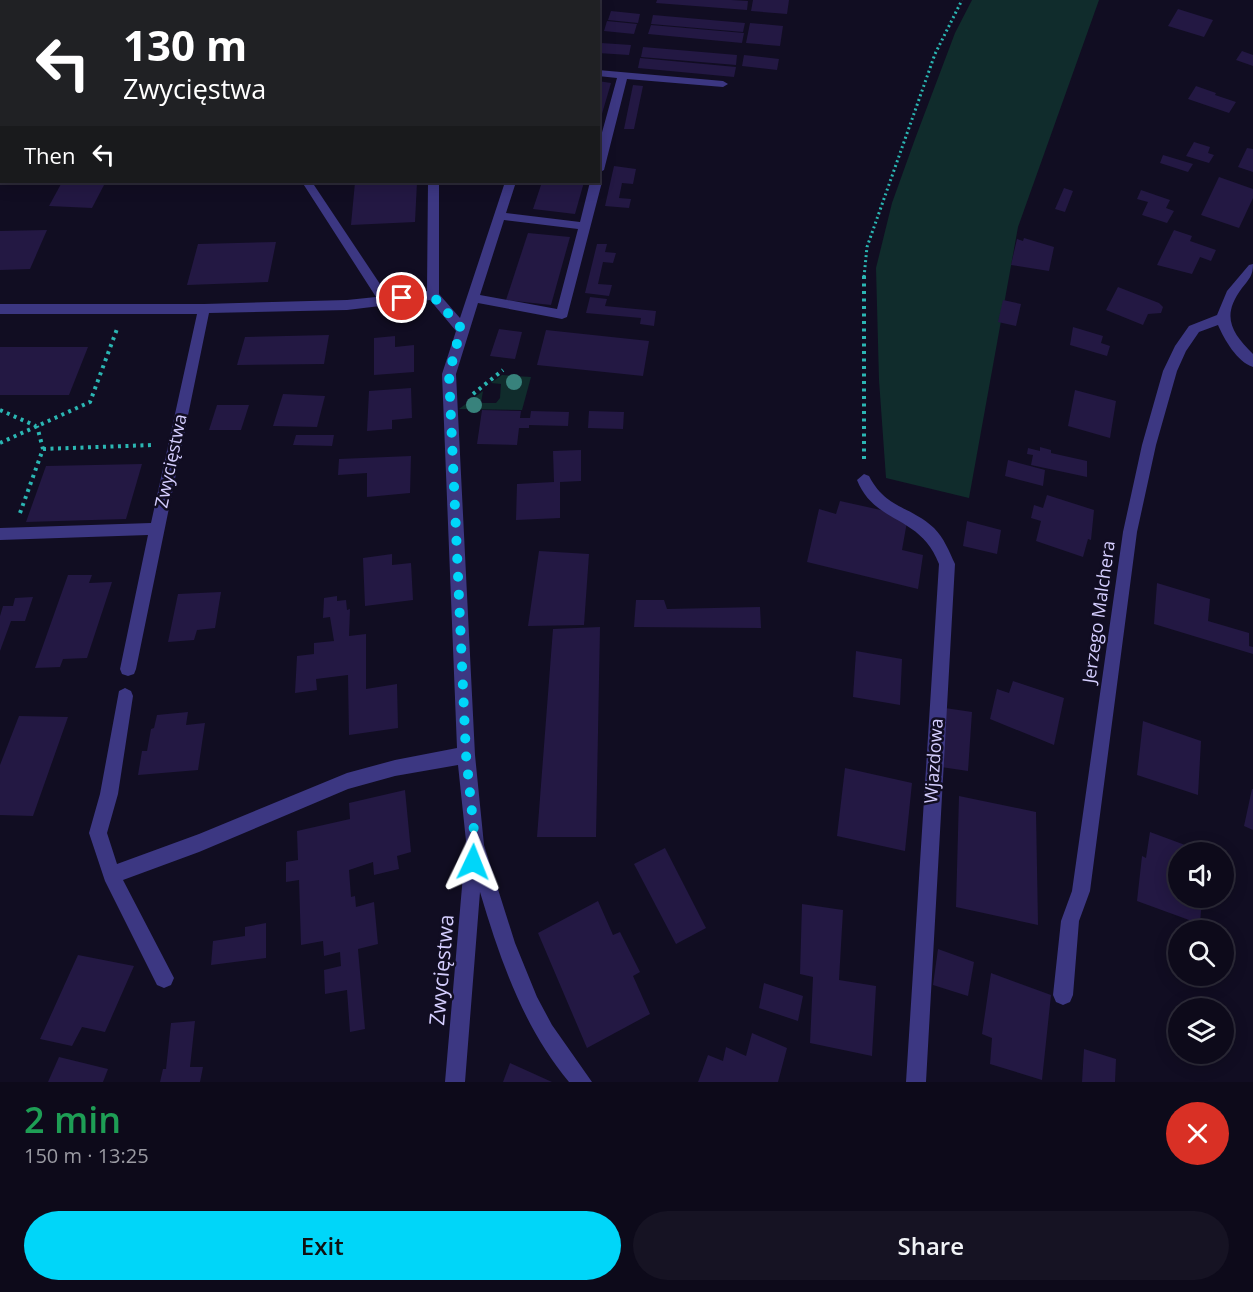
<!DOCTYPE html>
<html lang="en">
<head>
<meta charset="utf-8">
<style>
	:root { --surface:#0d0a1a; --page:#161323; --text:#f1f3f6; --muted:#9a9aa2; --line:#2d2b39; --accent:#00d6f9 }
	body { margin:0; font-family:"Open Sans",sans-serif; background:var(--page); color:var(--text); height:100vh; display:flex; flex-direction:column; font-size:22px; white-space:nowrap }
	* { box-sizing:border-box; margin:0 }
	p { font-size:20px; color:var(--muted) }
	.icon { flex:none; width:33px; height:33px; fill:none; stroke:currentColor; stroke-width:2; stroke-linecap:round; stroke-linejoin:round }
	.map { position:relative; height:1082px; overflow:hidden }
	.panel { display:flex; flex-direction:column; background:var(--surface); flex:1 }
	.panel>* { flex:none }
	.top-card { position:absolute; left:0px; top:0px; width:600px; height:183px; box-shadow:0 3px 15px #0003,0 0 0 2px var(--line); background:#202124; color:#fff; overflow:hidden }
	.tools { position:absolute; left:1168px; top:842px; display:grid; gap:12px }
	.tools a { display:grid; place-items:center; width:66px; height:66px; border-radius:50%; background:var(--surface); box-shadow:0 3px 15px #0003,0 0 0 2px var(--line); font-size:30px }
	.pin { position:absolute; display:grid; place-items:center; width:51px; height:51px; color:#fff; margin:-26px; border:3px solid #fff; border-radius:50%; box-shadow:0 2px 6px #0007 }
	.me { position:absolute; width:66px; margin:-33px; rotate:2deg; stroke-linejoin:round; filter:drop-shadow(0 0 4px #0008) }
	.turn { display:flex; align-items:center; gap:21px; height:126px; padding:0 24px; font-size:27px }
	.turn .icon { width:78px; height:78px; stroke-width:2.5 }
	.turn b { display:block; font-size:42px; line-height:51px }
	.then { display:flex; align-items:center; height:57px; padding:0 24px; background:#0003; gap:12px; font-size:22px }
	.round { display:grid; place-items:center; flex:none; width:63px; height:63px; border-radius:32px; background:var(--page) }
	.overview { display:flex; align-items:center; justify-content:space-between; height:102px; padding:0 24px }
	h1 { font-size:36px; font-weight:600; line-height:45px; color:#1e9e55 }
	.cta { display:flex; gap:12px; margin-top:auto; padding:12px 24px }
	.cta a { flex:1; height:69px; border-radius:36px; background:var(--accent); color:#111; font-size:24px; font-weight:600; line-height:69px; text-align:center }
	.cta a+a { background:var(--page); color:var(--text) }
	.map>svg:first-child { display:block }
	.green { fill:#102c2c }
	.building { fill:#231843 }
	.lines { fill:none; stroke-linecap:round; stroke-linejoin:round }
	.path-far1 { stroke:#2bb6b3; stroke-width:3; stroke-dasharray:2 3; stroke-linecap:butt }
	.path { stroke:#2bb6b3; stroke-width:4; stroke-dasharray:3 4.5; stroke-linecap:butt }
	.minor { fill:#3c3782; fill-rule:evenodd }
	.rail-casing { stroke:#00d6f9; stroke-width:4.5 }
	.rail { stroke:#110d22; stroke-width:3; stroke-dasharray:10; stroke-linecap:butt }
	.tree { fill:#38827c }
	.route { stroke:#00d6f9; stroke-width:10; stroke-dasharray:0 18 }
	.labels { text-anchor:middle; stroke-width:5; stroke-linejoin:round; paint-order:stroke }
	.street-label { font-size:18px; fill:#d5ceff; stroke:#110d22 }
	.near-street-label { font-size:21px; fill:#d5ceff; stroke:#110d22 }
</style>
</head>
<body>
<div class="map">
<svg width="1253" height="1082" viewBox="0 0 1253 1082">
	<rect width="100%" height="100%" fill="#110d22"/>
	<!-- green -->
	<g class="green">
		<path d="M972,0H1099L1018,227L969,498L886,478L879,380L876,268L892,203L915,139L955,33Z"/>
		<path d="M502,375L531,377L522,410L459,409L483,391L481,403H496L500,398L501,384L491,383Z"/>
	</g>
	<!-- building -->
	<g class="building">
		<path d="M657,0H731L748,1L747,10L656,3Z"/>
		<path d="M753,0H789L787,14L751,11Z"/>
		<path d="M1178,9L1213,20L1204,37L1168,26Z"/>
		<path d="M611,11L640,14L638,23L608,20Z"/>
		<path d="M653,15L745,23L743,32L651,24Z"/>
		<path d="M607,21L637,24L634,34L604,31Z"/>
		<path d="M750,23L783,26L780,46L746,43Z"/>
		<path d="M651,25L744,33L742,43L648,34Z"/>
		<path d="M601,43L631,45L629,55L598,53Z"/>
		<path d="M643,47L737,55L736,65L641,57Z"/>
		<path d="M1242,51L1253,55V66L1236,60Z"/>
		<path d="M744,55L779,59L777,70L742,66Z"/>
		<path d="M640,58L736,67L734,77L638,68Z"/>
		<path d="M598,81L611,83L599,124H598Z"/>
		<path d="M633,85L643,86L634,129H624Z"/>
		<path d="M1196,86L1216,93L1215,95L1236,102L1229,113L1188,99Z"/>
		<path d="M1194,142L1210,147L1208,153L1214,155L1209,163L1186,156Z"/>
		<path d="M1247,148L1253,149V172L1238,167Z"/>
		<path d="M1163,155L1193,164L1188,172L1160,163Z"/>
		<path d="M614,166L636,169L633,184L622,183L619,198L631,199L629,208L605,206Z"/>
		<path d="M1219,177L1253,189V198L1239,228L1201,215Z"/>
		<path d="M355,182H417L415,222L351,225Z"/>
		<path d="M542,182H584L575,214L533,209Z"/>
		<path d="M61,184L104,185L92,208L49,206Z"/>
		<path d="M1064,188L1073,191L1065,212L1055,209Z"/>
		<path d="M1141,190L1170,200L1166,208L1174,211L1167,223L1142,215L1148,202L1137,199Z"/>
		<path d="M47,230L30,269L0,270V231Z"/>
		<path d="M1174,230L1192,236L1190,241L1216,250L1211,261L1200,257L1192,274L1157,265Z"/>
		<path d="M528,233L570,237L551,305L506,300Z"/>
		<path d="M1024,238L1054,247L1049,271L1011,265L1017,239L1023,241Z"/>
		<path d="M276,242L268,282L187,285L198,244Z"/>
		<path d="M597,244H607L605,252L616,253L613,263L603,262L598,284L612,285L609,296L585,293Z"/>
		<path d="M1118,287L1159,303L1163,307L1161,313L1148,314L1143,325L1106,310Z"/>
		<path d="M590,297L607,299L605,306L656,311L654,326L640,324L641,318L586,313Z"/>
		<path d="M1003,300L1021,304L1016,326L998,322Z"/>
		<path d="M1073,327L1103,336L1101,343L1110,346L1107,356L1070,345Z"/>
		<path d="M499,329L522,332L515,359L490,356Z"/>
		<path d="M546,330L649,341L643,376L537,365Z"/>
		<path d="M329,335L324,364L237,365L245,337Z"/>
		<path d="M395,336V347L414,345V372L374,375V338Z"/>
		<path d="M0,347H88L69,395H0Z"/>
		<path d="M411,388L412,418L392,420V429L367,431L369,391Z"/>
		<path d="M1075,390L1116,401L1110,438L1068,426Z"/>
		<path d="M283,394L325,396L317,427L273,426Z"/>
		<path d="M217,405H249L241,430H209Z"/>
		<path d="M482,410L521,411L520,418H530L531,411L569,412L568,426L529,425V428H519L517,445L477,444Z"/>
		<path d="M589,411L624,412L623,429L588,428Z"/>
		<path d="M296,435H334L332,446L293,445Z"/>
		<path d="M1040,447L1051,450V453L1087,461V477L1031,465L1033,455L1027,454L1028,448L1040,451Z"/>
		<path d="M581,450V481L560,482V518L516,520L517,484L554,482L553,451Z"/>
		<path d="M411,456L410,493L367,497V473L338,475L339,459Z"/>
		<path d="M1008,460L1045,470L1043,486L1005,476Z"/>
		<path d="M142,464L126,519L26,522L46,466Z"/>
		<path d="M1047,495L1094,510L1091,540L1088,539L1083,557L1036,541L1041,521L1031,518L1034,505L1043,508Z"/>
		<path d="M840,501L908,516L902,550L923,555L918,589L807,562L819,509L836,514Z"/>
		<path d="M967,521L1001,530L997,554L963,546Z"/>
		<path d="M539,551L589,554L584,625L528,626Z"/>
		<path d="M392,554V565L411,563L413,600L365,606L363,558Z"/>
		<path d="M68,575H92L89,583L112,582L87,658L63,659L60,667L35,668Z"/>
		<path d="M1157,583L1210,599L1208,621L1249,633V646L1253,647V654L1154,624Z"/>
		<path d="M221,592L215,628L197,630L194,640L168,642L178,594Z"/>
		<path d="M337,596V601L346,600L347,610L350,609L349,636L366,634V689L397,684L398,728L349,735L348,675L316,679L317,690L295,693L297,656L314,654V643L334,641L330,617L323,618L324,598Z"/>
		<path d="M33,597L25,621H11L0,651V616L3,606H13L15,598Z"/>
		<path d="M636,600H664L667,609L760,607L761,628L634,627Z"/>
		<path d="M600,627L596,837H537L553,629Z"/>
		<path d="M856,651L902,659L900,705L853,697Z"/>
		<path d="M1013,681L1064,698L1054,745L990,719L997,689L1009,693Z"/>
		<path d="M945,708L972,712L968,771L941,767Z"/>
		<path d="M188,712L186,725L205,723L198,770L138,775L142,751H147L151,729L154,728L157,715Z"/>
		<path d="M19,716L68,717L33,816L0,815V765Z"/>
		<path d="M1143,721L1201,741L1198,795L1137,775Z"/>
		<path d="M845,768L912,783L905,851L837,836Z"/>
		<path d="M1252,789H1253V830L1244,826Z"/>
		<path d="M405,790L411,852L397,856L399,869L374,875L373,862L349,870L351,897L355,896L356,907L374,902L378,944L358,949L365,1029L350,1032L347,990L325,994L324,970L341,966L340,952L324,956L323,941L301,945L299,880L286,882V862L298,860L297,831L350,819L349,803Z"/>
		<path d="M959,796L1036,812L1038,925L956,907Z"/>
		<path d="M1150,832L1204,852H1179V897H1202L1200,924L1137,901L1142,856L1146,858Z"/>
		<path d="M665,848L706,928L676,944L634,864Z"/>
		<path d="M598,901L613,935L620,932L640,972L633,976L650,1014L587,1048L538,933Z"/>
		<path d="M802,904L843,910L839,980L876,986L872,1056L810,1043L813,977L800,974Z"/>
		<path d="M266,923V958L211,965L213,941L245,936V927Z"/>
		<path d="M938,949L974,962L968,996L933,985Z"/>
		<path d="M78,955L134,966L105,1032L82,1027L72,1046L40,1039Z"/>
		<path d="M991,973L1051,995L1042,1080L990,1064L992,1038L982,1034Z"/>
		<path d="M764,983L803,996L798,1021L759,1008Z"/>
		<path d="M195,1021L190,1067H203L200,1082H160L163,1069H166L171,1023Z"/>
		<path d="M752,1033L787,1048L778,1082H698L708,1055L723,1061L726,1047L746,1056Z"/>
		<path d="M1084,1049L1116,1059L1115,1082H1082Z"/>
		<path d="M59,1057L108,1069L103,1082H48Z"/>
		<path d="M510,1063L552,1082H503Z"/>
	</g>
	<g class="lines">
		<!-- path-far1 -->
		<g class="path-far1">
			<path d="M182,2L186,0"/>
			<path d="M864,277L867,247L935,54L962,0"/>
		</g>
		<!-- path -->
		<g class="path">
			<path d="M864,276V462"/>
			<path d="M473,394L503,370"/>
			<path d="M0,410L36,426"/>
			<path d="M0,443L90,402L117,329"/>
			<path d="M43,449L153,445"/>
			<path d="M20,513L43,449L37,426"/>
		</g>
		<!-- minor -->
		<g class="minor">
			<path d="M118,0H129L116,2Z"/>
			<rect x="434" y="0" width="10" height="2"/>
			<path d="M564,0H574L563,2Z"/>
			<path d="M0,49H2L0,56Z"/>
			<path d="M598,70L723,81L728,84L723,87L627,79L604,170L598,173V147L617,78L598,76Z"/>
			<path d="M598,179L602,182L567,317L562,319L478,303L456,374L475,755L484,845L515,943L537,997L552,1025L592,1082H569C523,1027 500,959 480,892L465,1082H445L466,841L458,765L395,776L348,789L199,852L123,880L174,978L171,985L164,988L157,985L105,881L89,833L100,794L119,691L125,688L131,691L133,696L118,794L107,833L117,864L199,834L347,773L395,760L457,748L442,374L456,331L430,300L347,310L209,313L136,669L134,674L128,676L122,674L120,669L148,535L0,540V528L151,523L197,314H0V304H204L347,300L376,297L302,182H312L388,296L427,291L428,182H439V294L460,318L505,182H516L506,213L580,222L590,182H598ZM504,220L578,229L557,309L480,295Z"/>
			<path d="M1253,264C1253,276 1249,279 1242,288C1221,316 1231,332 1253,354V367C1237,362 1224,339 1218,325L1199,332L1186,351L1177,371L1156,445L1137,532L1090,891L1079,921L1073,995L1070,1002L1063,1005L1056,1002L1053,995L1061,921L1072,891L1123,532L1142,445L1163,371L1175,346L1189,326L1217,315L1227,291L1249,265Z"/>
			<path d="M864,474L869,476C886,509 909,505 934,528C944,538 949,551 955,564L926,1082H906L939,564C920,514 875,525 857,480Z"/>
		</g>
		<defs>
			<g id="rail">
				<path d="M48,2L51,0"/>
				<path d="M73,2L77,0"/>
			</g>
		</defs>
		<!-- rail casing -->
		<use href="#rail" class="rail-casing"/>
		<!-- rail -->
		<use href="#rail" class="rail"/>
	</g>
	<!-- trees -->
	<g class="tree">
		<circle cx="514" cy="382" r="8"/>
		<circle cx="474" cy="405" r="8"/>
	</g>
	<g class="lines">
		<!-- route -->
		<path class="route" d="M402,298L433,296L461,328L449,374L466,755L475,841L473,862"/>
	</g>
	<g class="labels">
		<!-- street labels -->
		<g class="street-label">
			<text transform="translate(171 461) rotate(-78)" y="6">Zwycięstwa</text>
			<text transform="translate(1099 612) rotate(-82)" y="6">Jerzego Malchera</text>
			<text transform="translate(934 761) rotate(-86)" y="6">Wjazdowa</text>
		</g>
		<!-- near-street labels -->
		<g class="near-street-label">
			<text transform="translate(442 970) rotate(-85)" y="7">Zwycięstwa</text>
		</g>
	</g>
</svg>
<div class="tools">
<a><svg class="icon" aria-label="sound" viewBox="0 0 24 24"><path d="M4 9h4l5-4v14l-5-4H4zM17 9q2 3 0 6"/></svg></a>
<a><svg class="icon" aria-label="search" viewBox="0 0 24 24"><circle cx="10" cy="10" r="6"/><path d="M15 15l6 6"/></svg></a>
<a><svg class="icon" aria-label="layers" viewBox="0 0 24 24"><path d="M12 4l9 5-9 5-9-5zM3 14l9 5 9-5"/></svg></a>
</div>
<div class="pin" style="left:402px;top:298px;background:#d93025"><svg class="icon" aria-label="arrive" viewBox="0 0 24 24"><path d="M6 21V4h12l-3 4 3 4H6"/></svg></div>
<svg class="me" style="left:473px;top:862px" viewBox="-20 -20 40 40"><path d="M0-17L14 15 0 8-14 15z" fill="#00d6f9" stroke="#fff" stroke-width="4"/></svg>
<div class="top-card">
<div class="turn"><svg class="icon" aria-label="left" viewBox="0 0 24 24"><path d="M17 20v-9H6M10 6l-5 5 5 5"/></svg><div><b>130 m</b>Zwycięstwa</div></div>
<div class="then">Then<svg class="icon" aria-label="left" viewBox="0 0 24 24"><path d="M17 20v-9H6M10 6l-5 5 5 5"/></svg></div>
</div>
</div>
<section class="panel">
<div class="overview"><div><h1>2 min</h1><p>150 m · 13:25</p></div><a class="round" style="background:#d93025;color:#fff"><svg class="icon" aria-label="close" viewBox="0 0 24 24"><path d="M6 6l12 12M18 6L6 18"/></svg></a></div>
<div class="cta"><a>Exit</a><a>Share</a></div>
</section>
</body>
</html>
